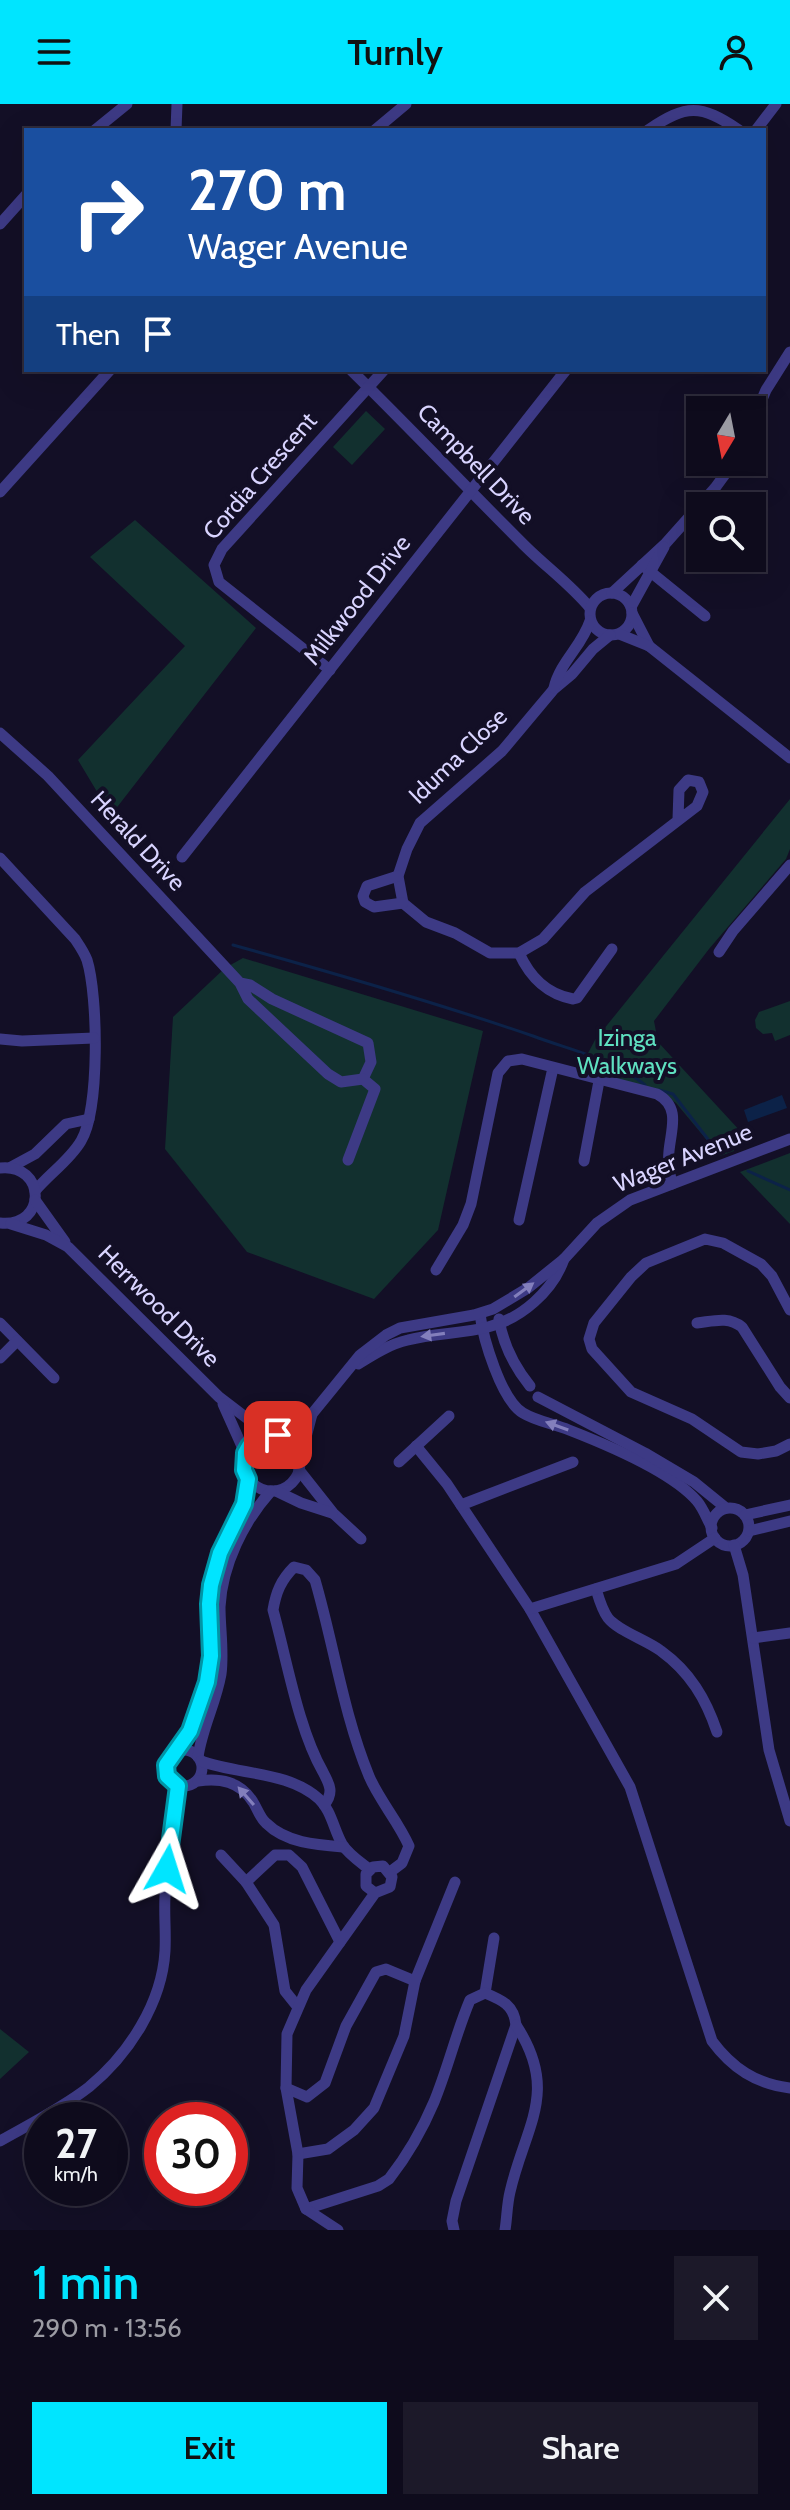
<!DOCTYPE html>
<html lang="en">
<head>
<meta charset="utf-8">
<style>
	:root { --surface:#0e0b1c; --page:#1c1929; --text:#f1f3f6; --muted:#9b9ba3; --line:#2e2b3b; --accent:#00e5ff }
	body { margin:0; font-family:Cabin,sans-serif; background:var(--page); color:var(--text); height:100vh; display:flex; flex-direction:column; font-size:30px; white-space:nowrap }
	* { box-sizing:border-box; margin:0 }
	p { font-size:26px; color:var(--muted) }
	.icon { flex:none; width:44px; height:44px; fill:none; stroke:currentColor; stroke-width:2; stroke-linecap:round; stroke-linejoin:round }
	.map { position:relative; height:2126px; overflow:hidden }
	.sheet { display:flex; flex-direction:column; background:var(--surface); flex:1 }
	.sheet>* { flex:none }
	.hud { position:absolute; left:24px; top:24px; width:742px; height:244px; border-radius:0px; box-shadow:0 8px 32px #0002,0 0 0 2px var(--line); background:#1a4fa0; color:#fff; overflow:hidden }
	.needle { width:52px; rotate:190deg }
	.buttons { position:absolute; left:686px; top:292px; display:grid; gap:16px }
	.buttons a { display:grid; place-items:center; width:80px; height:80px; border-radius:0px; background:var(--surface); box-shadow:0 8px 32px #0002,0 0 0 2px var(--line); font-size:40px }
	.speed { position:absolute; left:24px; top:1998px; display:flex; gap:16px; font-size:40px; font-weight:700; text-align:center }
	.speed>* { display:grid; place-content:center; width:104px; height:104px; border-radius:50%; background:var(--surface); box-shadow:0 8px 32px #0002,0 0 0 2px var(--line); line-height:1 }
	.speed small { font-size:20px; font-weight:400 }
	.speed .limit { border:12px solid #d22; background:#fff; color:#111 }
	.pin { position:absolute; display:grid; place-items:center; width:68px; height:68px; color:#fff; margin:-34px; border-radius:16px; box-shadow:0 4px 12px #0006 }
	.me { position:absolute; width:88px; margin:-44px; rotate:6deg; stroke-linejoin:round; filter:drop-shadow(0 0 6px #0008) }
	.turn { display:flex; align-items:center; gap:28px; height:168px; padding:0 32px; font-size:36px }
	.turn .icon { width:104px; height:104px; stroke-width:2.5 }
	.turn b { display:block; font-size:56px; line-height:68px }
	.then { display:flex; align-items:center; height:76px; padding:0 32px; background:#0003; gap:16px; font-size:30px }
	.round { display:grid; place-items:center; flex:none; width:84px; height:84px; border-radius:0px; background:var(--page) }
	.overview { display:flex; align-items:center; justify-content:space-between; height:136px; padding:0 32px }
	h1 { font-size:48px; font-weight:600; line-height:60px; color:var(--accent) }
	.action { display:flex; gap:16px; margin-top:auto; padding:16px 32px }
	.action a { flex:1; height:92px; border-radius:0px; background:var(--accent); color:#111; font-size:32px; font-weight:600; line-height:92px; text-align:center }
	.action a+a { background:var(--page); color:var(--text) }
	header { display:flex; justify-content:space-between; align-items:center; height:104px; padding:0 32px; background:var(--accent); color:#111; font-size:36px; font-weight:600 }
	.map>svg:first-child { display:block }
	.green { fill:#12302f }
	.water { fill:#0c2248 }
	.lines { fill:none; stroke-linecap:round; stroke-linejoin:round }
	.stream { stroke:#0c2248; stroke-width:3 }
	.minor { stroke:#3d3a85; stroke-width:11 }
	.oneway { fill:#837fbc }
	.route-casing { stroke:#0095a6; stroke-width:20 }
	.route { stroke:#00e5ff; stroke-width:14 }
	.labels { text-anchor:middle; stroke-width:8; stroke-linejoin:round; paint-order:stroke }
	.street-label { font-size:24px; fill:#d9d4ff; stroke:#130f26 }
	.park-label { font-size:24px; fill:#5fe0c0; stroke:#130f26 }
</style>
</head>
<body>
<header><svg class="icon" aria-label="menu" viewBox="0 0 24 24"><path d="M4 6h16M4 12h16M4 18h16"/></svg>Turnly<svg class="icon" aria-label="person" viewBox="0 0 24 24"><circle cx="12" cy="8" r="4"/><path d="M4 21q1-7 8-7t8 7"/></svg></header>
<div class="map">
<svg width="790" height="2126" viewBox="0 0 790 2126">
	<rect width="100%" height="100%" fill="#130f26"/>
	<!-- green -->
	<g class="green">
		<path d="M366,307L385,325L352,361L333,343Z"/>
		<path d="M135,416L256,524L111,711L78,656L185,542L90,453Z"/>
		<path d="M790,695V745L786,755L709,845L654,917L658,938L742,1029L729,1034L734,1047L720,1052L676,999L663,991L578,968L595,936Z"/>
		<path d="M243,854L483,927L438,1126L374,1195L247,1148L165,1045L173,913L225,864Z"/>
		<path d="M790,897V931L775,937L772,929L763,930L756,924L755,916L759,908Z"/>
		<path d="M790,1049V1120L740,1068Z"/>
		<path d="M0,1925L29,1948L0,1975Z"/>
	</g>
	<!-- water -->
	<path class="water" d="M782,991L787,1004L748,1018L744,1006Z"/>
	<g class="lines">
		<!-- stream -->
		<g class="stream">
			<path d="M233,841C334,869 434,898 533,932C570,946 614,955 645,981"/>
			<path d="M659,986L673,990L717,1047"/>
			<path d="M748,1067L790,1086"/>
		</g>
		<!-- minor -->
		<g class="minor">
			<path d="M95,26L127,0"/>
			<path d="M176,26L177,0"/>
			<path d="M375,26L406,0"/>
			<path d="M648,26C687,0 700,0 739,26"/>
			<path d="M756,26L776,0"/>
			<path d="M0,120L26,91"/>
			<path d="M351,266C410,324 466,383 524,441C546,463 570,480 590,504"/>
			<path d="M752,319L766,286L790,248"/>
			<path d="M0,388L110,266"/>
			<path d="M642,461L705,512"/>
			<circle cx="611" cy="510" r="21"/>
			<path d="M612,489L666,439L715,384L734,358"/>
			<path d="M631,503L664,443"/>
			<path d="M632,509L649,542"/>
			<path d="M619,530L649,542L790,654"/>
			<path d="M610,531L593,545L572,570L554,585L502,647L420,719L407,745L398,772L403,799L426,818L455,829L490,849H519L543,835L585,788L697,702L703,688L699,678L688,676L679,686L678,715"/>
			<path d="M330,566L219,478L214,461L222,445L384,266"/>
			<path d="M554,584C560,558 582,542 590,517"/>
			<path d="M0,629L48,672L240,879L248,895L328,970L341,978L363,975L371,958L368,939L272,895L250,881L240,879"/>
			<path d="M182,753L566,266"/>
			<path d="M0,754L75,835C79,841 84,848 87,856C98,891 100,1006 81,1037C70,1056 49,1070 35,1087"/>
			<path d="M398,772L367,782L363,792L365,798L374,803L403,799"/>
			<path d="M719,848L733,827L790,761"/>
			<path d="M519,849C530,873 546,890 573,895L577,894L612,845"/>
			<path d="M0,935L22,937L94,934"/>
			<path d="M348,1056L375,985L363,975"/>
			<path d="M584,1057L599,977"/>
			<path d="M11,1063L35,1050L66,1020L89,1015"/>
			<path d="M0,1064C46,1059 48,1124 0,1119"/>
			<path d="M35,1096L65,1138"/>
			<path d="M519,1116L553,964"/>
			<path d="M11,1120L46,1131L68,1143L219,1293L269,1331"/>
			<path d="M436,1166L463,1121L471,1100L498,969L508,957L522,955L657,990C681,1003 671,1025 669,1047C668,1058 669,1069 672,1080"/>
			<path d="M790,1206L772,1172L761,1160L723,1139L705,1135L646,1159L631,1173L594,1219L589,1235L592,1245L631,1288L692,1315L741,1348L758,1350L776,1347L790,1340"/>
			<path d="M480,1210C483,1234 501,1296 523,1309C536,1317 554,1320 569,1326C605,1340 671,1367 697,1397C703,1404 707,1415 712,1424"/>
			<path d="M499,1215C503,1241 514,1262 530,1282"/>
			<path d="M0,1219L54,1274"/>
			<path d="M697,1219C714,1217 728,1212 742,1223L780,1283L790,1294"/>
			<path d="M0,1254L17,1237"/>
			<path d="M358,1260C374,1250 390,1240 408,1236C434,1229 462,1230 488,1223C521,1215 553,1187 564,1155"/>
			<path d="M538,1293L645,1349L694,1378L726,1404"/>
			<path d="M223,1300L245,1349"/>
			<circle cx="272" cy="1359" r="28"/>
			<path d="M278,1331L312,1310L360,1251L386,1231L400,1224L474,1211L493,1205L528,1184L564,1155L597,1119L630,1096L790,1035"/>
			<path d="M416,1342L447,1380L530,1505L630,1683L712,1937C732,1964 756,1980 790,1984"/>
			<path d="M300,1356L312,1310"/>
			<path d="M399,1358L449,1312"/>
			<path d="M299,1366L333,1409L361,1435"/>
			<path d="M276,1387L301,1399L332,1409"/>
			<path d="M461,1401L573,1358"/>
			<circle cx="730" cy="1423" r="19"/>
			<path d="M745,1411L790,1401"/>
			<path d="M749,1427L790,1417"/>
			<path d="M734,1441L743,1471L769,1646L790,1717"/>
			<path d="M596,1485C599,1495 602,1506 608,1514C618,1527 647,1536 661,1547C690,1568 706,1595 717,1628"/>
			<path d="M530,1505L676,1460L715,1434"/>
			<path d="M753,1534L790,1529"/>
			<circle cx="184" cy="1664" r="18"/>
			<path d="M175,1649C198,1620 212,1577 211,1540C210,1519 207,1499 211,1479C216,1453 230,1434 240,1411C245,1399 246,1387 248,1375"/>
			<path d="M198,1653C202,1624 216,1599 221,1570C224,1548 220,1525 220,1503C222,1461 244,1417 271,1387"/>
			<path d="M201,1657C239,1671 288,1667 319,1695C331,1706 334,1726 342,1740C348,1750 360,1758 369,1765"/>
			<path d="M198,1677C220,1674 240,1677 253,1698C257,1704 260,1714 266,1719C286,1739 317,1741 344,1743"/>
			<path d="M324,1701C334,1689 330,1681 323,1668C298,1624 287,1556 273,1506C276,1488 281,1476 294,1463L306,1466L315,1476C334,1541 343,1609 369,1672C379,1696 398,1717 409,1742L402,1759L390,1768"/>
			<path d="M221,1751L246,1778"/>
			<path d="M485,1889L494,1834"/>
			<path d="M297,1902L285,1887L274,1821L246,1778L275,1751H289L302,1763L340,1838"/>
			<path d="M286,1984L307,1993L325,1979L346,1922L376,1868L386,1865L415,1877"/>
			<path d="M0,2037C30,2020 62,2004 89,1983C129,1950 162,1899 165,1847C166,1828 164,1810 165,1792C168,1755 173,1719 178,1682"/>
			<path d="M298,2050L328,2045L354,2026L374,2004L404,1932L415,1877L455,1778"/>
			<path d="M306,2105L378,2082L389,2075C407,2052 423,2024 434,1998C448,1964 456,1929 470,1896L485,1889C502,1896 514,1901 516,1921L456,2097L452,2117L454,2126"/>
			<path d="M338,2126L306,2105L297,2084L298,2050L286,1984L287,1930L306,1886L375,1789L390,1783L392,1773L383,1762L373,1763L366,1770V1782L375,1789"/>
			<path d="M505,2126C507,2114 507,2100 510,2088C525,2022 560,1988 516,1921"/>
		</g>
	</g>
	<!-- one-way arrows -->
	<defs><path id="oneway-solid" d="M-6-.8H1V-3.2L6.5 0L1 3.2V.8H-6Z" transform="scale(2)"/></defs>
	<g class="oneway">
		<use href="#oneway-solid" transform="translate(524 1186) rotate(-36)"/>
		<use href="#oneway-solid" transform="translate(433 1231) rotate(172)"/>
		<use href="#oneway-solid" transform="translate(557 1322) rotate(-160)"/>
		<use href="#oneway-solid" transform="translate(246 1692) rotate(-131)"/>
	</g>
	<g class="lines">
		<defs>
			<path id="route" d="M167,1765L178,1682L167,1672L166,1661L190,1627L207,1578L211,1552L209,1500L211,1481L220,1449L244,1400L248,1375L244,1366L245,1349L249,1342L261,1332L278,1331"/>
		</defs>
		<!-- route casing -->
		<use href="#route" class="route-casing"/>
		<!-- route -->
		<use href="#route" class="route"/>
	</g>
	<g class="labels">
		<!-- street labels -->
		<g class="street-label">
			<text transform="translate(476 360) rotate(46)" y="8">Campbell Drive</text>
			<text transform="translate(260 372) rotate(-49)" y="8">Cordia Crescent</text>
			<text transform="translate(357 496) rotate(-52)" y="8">Milkwood Drive</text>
			<text transform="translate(458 652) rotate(-44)" y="8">Iduma Close</text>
			<text transform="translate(138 737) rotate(47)" y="8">Herald Drive</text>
			<text transform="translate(683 1054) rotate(-22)" y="8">Wager Avenue</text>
			<text transform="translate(159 1202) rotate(45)" y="8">Herrwood Drive</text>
		</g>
		<!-- park labels -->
		<g class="park-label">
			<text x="627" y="942">Izinga<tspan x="627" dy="28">Walkways</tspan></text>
		</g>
	</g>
</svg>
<div class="buttons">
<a><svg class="needle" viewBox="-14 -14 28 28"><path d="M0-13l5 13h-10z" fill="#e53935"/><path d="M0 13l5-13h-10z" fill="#9b9ba3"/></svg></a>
<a><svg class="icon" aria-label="search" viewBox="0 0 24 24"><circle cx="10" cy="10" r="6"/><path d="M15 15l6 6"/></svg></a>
</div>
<div class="speed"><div>27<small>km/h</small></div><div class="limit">30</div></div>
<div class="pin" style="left:278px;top:1331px;background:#d93025"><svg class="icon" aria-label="arrive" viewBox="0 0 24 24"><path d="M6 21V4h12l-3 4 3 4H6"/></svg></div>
<svg class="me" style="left:167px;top:1765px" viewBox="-20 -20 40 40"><path d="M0-17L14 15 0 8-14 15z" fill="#00e5ff" stroke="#fff" stroke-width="4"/></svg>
<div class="hud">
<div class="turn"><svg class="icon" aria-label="right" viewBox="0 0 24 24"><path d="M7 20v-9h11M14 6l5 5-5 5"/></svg><div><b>270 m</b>Wager Avenue</div></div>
<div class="then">Then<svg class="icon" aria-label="arrive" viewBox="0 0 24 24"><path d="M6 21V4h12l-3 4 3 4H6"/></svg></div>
</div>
</div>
<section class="sheet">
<div class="overview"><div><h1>1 min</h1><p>290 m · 13:56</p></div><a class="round"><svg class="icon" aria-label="close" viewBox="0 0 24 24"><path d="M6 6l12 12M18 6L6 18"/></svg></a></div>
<div class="action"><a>Exit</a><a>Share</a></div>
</section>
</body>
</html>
